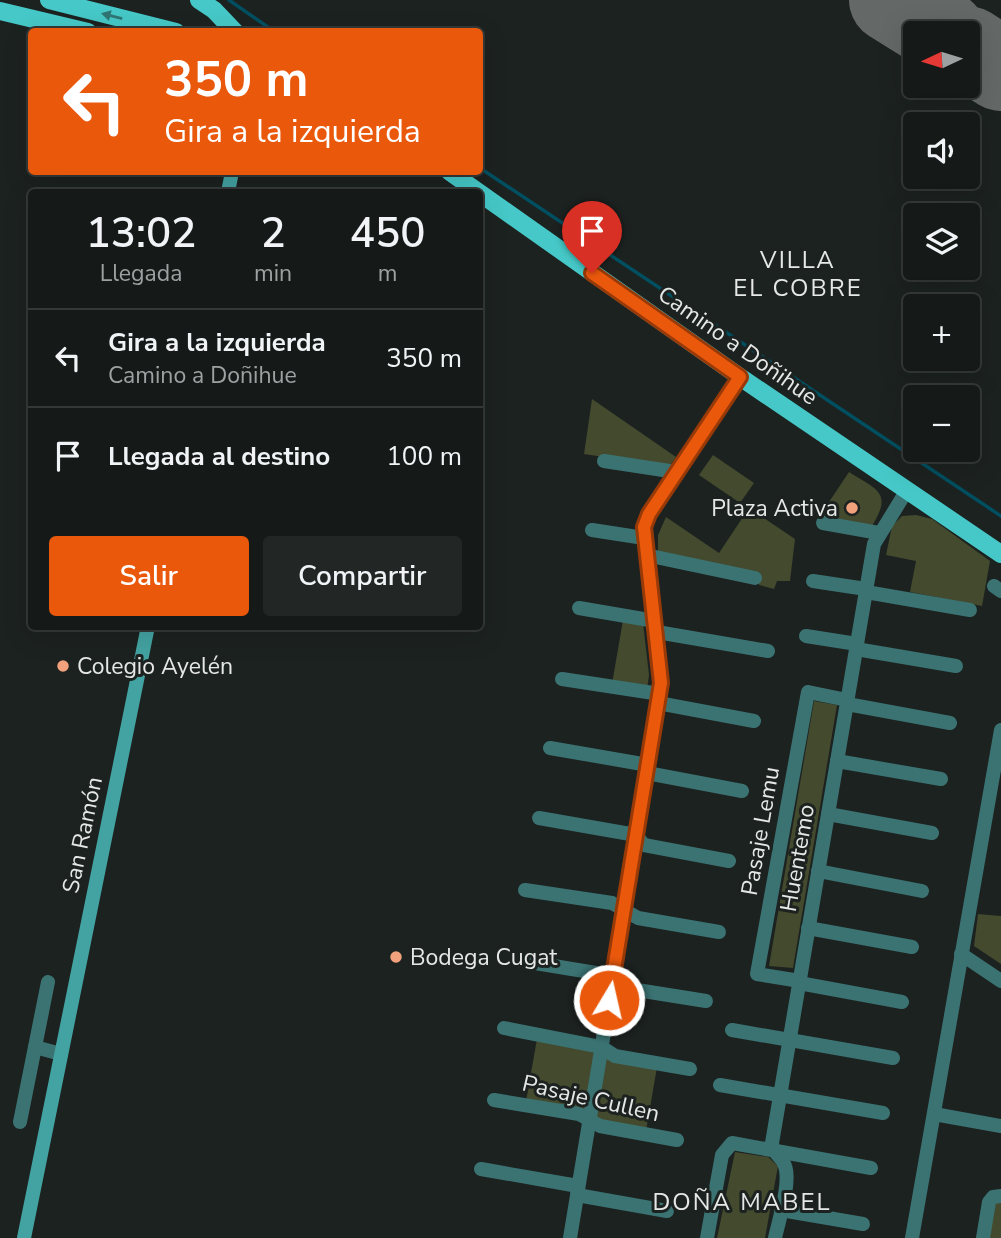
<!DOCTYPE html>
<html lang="es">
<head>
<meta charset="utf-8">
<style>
	:root { --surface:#151a18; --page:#222725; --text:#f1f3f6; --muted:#9da1a2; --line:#343837; --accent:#ea580c }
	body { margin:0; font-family:"Nunito Sans",sans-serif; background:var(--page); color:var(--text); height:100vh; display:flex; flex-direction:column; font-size:26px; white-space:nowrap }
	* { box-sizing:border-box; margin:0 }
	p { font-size:23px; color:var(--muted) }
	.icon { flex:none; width:38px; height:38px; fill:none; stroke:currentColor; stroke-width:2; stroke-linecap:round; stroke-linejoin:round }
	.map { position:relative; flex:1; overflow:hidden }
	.sheet { position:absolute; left:28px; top:189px; width:455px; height:441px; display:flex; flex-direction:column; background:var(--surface); border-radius:7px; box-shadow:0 7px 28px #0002,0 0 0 2px var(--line) }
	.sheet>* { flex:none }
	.guide { position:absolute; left:28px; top:28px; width:455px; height:147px; border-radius:7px; box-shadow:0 7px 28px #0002,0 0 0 2px var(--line); background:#ea580c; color:#fff; overflow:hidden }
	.needle { width:46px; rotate:266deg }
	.tools { position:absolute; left:903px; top:21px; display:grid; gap:14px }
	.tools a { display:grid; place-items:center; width:77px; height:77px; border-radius:7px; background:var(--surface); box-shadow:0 7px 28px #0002,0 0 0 2px var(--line); font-size:35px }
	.pin { position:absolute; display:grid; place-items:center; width:60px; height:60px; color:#fff; margin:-72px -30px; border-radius:50% 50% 50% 0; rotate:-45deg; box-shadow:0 0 7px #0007 }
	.pin .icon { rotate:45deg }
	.me { position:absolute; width:77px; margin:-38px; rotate:9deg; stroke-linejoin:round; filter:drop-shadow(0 0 5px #0008) }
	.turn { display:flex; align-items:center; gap:24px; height:147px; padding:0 21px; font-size:32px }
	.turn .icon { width:91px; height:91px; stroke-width:2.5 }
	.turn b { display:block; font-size:49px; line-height:60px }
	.eta { display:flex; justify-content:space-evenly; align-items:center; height:119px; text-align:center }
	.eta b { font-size:42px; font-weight:600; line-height:49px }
	.action { display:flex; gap:14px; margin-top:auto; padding:14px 21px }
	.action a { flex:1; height:80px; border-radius:7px; background:var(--accent); color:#fff; font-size:28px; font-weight:600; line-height:80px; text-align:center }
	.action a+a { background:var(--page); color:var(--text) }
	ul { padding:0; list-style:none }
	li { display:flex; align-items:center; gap:21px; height:98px; padding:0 21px; border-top:2px solid var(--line) }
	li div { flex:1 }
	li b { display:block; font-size:26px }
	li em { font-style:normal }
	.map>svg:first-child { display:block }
	.green { fill:#434a2d }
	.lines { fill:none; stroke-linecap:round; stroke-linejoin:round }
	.stream { stroke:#004f60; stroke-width:3.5 }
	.runway { stroke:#646967; stroke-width:84 }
	.street { stroke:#3b7373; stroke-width:14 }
	.secondary { stroke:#43a3a2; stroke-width:14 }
	.primary { stroke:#45c8c7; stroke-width:18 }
	.oneway { fill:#307574 }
	.route-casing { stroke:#983908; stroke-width:18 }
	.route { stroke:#ea580c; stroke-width:12 }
	.poi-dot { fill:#f1a17c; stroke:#1c2220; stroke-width:2.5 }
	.labels { text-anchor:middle; stroke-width:6; stroke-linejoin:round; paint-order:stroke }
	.street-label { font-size:23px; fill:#e5e8e7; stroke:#1c2220 }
	.poi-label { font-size:23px; fill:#e5e8e7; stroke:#1c2220; text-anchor:start }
	.neighbourhood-label { font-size:24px; letter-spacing:2px; fill:#e5e8e7; stroke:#1c2220 }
</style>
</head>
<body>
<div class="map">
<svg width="1001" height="1238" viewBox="0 0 1001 1238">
	<rect width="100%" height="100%" fill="#1c2220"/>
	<!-- green -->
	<g class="green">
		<path d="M592,399L676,457L669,467L584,454Z"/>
		<path d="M713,455L754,483L740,503L699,475Z"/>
		<path d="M849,472C877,490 893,492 872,526L819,517Z"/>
		<path d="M749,508L795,539L790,581H777L774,589L759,585L758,574L658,551V535L666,517L719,553Z"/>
		<path d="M916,515L932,519L990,561L982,606L910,592L916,561L886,555L892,526L902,516Z"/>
		<path d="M623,620L643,623L649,675L647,690L612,684Z"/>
		<path d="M814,701L837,705L793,968L769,966Z"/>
		<path d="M978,914L1001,916V964L974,946Z"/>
		<path d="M537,1039L657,1067L646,1131L526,1101Z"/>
		<path d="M735,1152L768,1157L778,1166L765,1238H717Z"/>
		<path d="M996,1201L1001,1202V1238H989Z"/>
	</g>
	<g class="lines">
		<!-- stream -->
		<g class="stream">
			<path d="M229,0L275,32"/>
			<path d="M480,168L1001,516"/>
		</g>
		<!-- runway -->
		<g class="runway">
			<path d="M891,0L944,33"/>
			<path d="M968,48L1001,69"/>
		</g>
		<!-- street -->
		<g class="street">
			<path d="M604,461L676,472"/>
			<path d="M823,523L879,533"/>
			<path d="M592,530L644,538"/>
			<path d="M646,555L755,578"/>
			<path d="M813,581L866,589"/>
			<path d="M994,586L1001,591"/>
			<path d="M866,592L970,610"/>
			<path d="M579,608L655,621"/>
			<path d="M657,632L768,651"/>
			<path d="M806,636L857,644"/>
			<path d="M856,649L956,666"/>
			<path d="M562,679L660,694"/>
			<path d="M658,703L754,721"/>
			<path d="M847,704L950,723"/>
			<path d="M550,748L648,765"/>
			<path d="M837,761L941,779"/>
			<path d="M647,773L742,791"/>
			<path d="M828,814L932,833"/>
			<path d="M539,818L636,835L644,845L729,861"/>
			<path d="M818,871L922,891"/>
			<path d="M525,890L612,903L638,918L719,932"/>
			<path d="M808,928L912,947"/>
			<path d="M961,954L1001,981"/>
			<path d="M517,960L602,974L637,990L706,1001"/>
			<path d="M800,981L757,974L808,692L847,700"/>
			<path d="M799,983L902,1002"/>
			<path d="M504,1028L601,1047L615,1056L690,1069"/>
			<path d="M732,1030L893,1058"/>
			<path d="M35,1047L61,1054"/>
			<path d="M720,1085L883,1113"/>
			<path d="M494,1100L579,1114L600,1126L677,1140"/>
			<path d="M934,1114L1001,1126"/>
			<path d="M20,1122L48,982"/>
			<path d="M481,1169L578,1186"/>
			<path d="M577,1195L667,1211"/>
			<path d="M781,1210L863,1224"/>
			<path d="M570,1238L661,688L644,527L649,514L740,377"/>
			<path d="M707,1238L722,1155L732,1143L871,1168"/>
			<path d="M775,1238C779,1220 791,1182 785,1166C782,1156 773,1155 772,1143L874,544L907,490"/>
			<path d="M912,1238L1001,730"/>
			<path d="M983,1238L989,1202L993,1197L1001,1196"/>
		</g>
		<!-- secondary -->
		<g class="secondary">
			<path d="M228,192L232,172"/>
			<path d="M24,1238L148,626"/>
		</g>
		<!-- primary -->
		<g class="primary">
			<path d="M49,0L176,32"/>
			<path d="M199,0L214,10L235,32"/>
			<path d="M0,11L88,32"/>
			<path d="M450,172L740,377L1001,554"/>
		</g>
	</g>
	<!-- one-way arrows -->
	<defs><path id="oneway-solid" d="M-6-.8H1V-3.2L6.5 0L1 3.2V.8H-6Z" transform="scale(1.75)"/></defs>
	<use class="oneway" href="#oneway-solid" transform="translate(112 16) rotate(-166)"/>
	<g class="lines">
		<defs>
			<path id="route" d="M592,273L740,377L649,514L644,527L661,683L609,1000"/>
		</defs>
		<!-- route casing -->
		<use href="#route" class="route-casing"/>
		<!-- route -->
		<use href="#route" class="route"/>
	</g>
	<!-- markers -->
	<g class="poi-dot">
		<circle cx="852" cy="508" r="7"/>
		<circle cx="63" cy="666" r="7"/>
		<circle cx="396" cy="957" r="7"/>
	</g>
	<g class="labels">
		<!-- street labels -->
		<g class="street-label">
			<text transform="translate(738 345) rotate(35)" y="8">Camino a Doñihue</text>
			<text transform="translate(760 831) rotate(-80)" y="8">Pasaje Lemu</text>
			<text transform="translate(82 835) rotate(-78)" y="8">San Ramón</text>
			<text transform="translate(797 858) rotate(-80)" y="8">Huentemo</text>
			<text transform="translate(591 1098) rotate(13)" y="8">Pasaje Cullen</text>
		</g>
		<!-- poi labels -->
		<g class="poi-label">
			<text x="838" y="516" text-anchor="end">Plaza Activa</text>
			<text x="77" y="674">Colegio Ayelén</text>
			<text x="410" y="965">Bodega Cugat</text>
		</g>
		<!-- neighbourhood labels -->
		<g class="neighbourhood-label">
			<text x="798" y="268">VILLA<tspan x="798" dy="28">EL COBRE</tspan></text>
			<text x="742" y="1210">DOÑA MABEL</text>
		</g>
	</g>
</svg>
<div class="tools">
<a><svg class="needle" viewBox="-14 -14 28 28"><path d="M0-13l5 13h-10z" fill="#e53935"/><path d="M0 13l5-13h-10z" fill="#9da1a2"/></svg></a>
<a><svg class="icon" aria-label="sound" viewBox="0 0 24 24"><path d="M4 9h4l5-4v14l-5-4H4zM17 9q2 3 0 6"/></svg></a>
<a><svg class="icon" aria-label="layers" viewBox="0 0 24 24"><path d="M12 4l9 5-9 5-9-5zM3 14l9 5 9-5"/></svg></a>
<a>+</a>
<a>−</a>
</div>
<div class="pin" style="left:592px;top:273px;background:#d93025"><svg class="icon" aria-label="arrive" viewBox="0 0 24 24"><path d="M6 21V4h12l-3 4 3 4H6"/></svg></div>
<svg class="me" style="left:609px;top:1000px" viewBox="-20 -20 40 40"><circle r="17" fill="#ea580c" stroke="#fff" stroke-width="3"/><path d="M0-11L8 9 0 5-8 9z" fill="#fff"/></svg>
<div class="guide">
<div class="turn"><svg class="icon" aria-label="left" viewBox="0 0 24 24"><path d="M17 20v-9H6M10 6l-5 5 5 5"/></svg><div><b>350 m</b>Gira a la izquierda</div></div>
</div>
<section class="sheet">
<div class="eta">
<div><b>13:02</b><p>Llegada</p></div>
<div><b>2</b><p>min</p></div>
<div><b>450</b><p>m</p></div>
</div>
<ul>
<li><svg class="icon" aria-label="left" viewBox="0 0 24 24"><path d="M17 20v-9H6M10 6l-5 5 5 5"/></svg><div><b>Gira a la izquierda</b><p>Camino a Doñihue</p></div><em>350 m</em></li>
<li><svg class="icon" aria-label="arrive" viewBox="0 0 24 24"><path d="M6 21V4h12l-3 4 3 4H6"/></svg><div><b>Llegada al destino</b></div><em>100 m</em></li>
</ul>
<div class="action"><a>Salir</a><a>Compartir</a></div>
</section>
</div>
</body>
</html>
